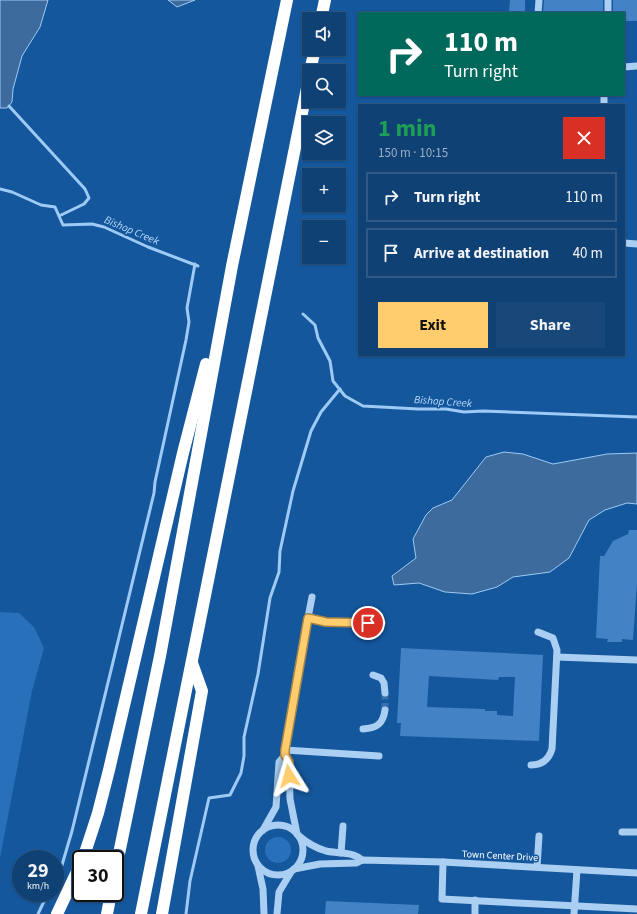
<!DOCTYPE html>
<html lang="en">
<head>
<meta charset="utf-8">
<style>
	:root { --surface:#0f4175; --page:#18487a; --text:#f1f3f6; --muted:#9bafc5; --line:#2f5a87; --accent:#ffcd6d }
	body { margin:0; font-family:"Source Sans 3",sans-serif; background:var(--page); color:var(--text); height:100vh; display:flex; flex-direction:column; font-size:15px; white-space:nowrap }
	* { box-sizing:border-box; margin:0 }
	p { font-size:13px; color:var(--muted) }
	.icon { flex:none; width:22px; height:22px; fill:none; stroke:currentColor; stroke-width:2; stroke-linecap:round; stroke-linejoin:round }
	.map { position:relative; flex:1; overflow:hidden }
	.panel { position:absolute; left:358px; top:104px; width:267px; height:252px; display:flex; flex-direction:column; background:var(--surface); border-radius:0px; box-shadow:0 1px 3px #0004,0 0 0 1px var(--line) }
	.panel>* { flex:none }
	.top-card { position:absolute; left:358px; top:12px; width:267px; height:84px; border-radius:0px; box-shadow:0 1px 3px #0004,0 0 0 1px var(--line); background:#00695c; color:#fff; overflow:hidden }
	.fabs { position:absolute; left:302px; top:12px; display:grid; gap:8px }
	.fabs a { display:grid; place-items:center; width:44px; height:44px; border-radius:0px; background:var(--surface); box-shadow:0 1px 3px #0004,0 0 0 1px var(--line); font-size:20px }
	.speed { position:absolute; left:12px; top:850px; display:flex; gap:8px; font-size:20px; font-weight:700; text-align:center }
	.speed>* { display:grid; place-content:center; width:52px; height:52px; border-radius:50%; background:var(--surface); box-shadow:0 1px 3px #0004,0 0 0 1px var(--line); line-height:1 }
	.speed small { font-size:10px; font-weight:400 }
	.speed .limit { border:2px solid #111; border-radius:6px; background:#fff; color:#111 }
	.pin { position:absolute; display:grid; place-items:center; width:34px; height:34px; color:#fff; margin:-17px; border:2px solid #fff; border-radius:50%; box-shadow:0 1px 4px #0007 }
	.me { position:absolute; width:44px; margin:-22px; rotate:352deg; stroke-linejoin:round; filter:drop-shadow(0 0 3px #0008) }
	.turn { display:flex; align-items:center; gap:14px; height:84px; padding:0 20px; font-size:18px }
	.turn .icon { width:52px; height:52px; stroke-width:2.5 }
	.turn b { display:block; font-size:28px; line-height:34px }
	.round { display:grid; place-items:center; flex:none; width:42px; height:42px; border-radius:0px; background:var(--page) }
	.overview { display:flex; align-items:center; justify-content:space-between; height:68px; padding:0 20px }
	h1 { font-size:24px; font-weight:700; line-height:30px; color:#1e9e55 }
	.primary-button { display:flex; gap:8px; margin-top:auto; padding:8px 20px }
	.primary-button a { flex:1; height:46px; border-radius:0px; background:var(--accent); color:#111; font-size:16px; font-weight:700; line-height:46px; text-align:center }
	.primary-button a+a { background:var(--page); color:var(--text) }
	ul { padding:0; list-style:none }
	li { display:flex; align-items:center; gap:12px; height:50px; margin:0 8px 6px; padding:0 12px; border:2px solid var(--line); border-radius:0px }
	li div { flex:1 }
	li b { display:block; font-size:15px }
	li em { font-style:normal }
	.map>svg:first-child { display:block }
	.green { fill:#2871ba }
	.water { fill:#3d6b9d; stroke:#9dcbf6 }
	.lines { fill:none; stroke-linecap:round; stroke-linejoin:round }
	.stream { stroke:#9dcbf6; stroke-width:3 }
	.building { fill:#4282c5; fill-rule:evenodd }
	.minor-tunnel { stroke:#3770ab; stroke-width:7; stroke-dasharray:7 3.5; stroke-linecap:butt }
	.minor { stroke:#aacff3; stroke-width:7 }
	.highway { stroke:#fff; stroke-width:12 }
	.route-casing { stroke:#a68547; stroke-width:10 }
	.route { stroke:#ffcd6d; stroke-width:7 }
	.labels { text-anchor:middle; stroke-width:3; stroke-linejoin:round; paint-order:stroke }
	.street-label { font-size:10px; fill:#fff; stroke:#14579c }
	.water-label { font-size:11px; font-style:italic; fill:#b7d9fa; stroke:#14579c }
</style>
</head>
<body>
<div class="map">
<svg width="637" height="914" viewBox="0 0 637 914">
	<rect width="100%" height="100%" fill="#14579c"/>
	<!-- green -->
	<g class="green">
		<path d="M0,612L19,613L34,627L44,648L32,691L0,858Z"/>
		<circle cx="278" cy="850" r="13"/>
	</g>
	<!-- water -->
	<g class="water">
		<path d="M0,0H48L40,27L22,56L13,89L12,102L7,108H0Z"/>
		<path d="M168,0H195L177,7Z"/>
		<path d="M504,452L523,454L553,464L607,454L637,453V504L627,503L605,510L589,520L569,558L550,572L513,577L497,587L472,594L445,592L419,583L394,585L392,576L416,558L413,539L426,515L433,508L452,500L486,457Z"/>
	</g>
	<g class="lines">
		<!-- stream -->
		<g class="stream">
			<path d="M9,106L85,189L89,198L84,204L59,216"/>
			<path d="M0,189L12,192L41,205L55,207L63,225L92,224L104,227L148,247L198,266"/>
			<path d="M303,314L315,325L318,338L330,361L333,381L345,396L363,406L418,409H446L464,412L483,411L637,417"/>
			<path d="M55,878L62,865L72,831L154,493L155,482L186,340L189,322L187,308L195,264"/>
			<path d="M38,914L48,893"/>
			<path d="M186,914L190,881L209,798L230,795L241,773L244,756V737L258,674L270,598L279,572L280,551L293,491L311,431L321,412L340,389"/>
		</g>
	</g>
	<!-- building -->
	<g class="building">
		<path d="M510,0H525V13H509Z"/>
		<path d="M544,0H603V13H543Z"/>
		<path d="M613,0H637V21H624V13H613Z"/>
		<path d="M629,530H637V583L633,640L622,639V642H607L608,639L596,638L600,556H604L613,541L628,534Z"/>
		<path d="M401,648L543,655L539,741L400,736L401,723H397ZM429,676L498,680L499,677H515L513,716L497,715V711H485V709L427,707Z"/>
		<path d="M326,901L419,905L418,914H325Z"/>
	</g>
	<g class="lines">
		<!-- minor-tunnel -->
		<path class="minor-tunnel" d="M385,710V693"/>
		<!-- minor -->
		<g class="minor">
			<path d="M538,13L539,0"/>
			<path d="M608,13V0"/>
			<path d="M624,67L637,66"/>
			<path d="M604,105V95"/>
			<path d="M624,243L637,244"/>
			<path d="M308,618L326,622L382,623"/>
			<path d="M557,657L637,660"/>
			<path d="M373,675L381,678L384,683L385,693"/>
			<path d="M363,729C377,728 383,724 385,710"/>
			<path d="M285,750L379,756"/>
			<path d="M285,755L289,762L290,799L297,834"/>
			<path d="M531,765C542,765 549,759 552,749L557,650L553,638L538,632"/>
			<circle cx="278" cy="850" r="25"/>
			<path d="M263,830L276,807L279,762L285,755L297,674L312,597"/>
			<path d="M622,832H637"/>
			<path d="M299,836C307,843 316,848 326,851C339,854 352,851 362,860"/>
			<path d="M341,853L343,826"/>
			<path d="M443,862L442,899L637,909"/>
			<path d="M258,866L263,889L264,914"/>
			<path d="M537,867L539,836"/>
			<path d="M294,869L320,864L356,863L362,860L443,862L637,873"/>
			<path d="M277,914L279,892L291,872"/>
			<path d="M475,914V900"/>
			<path d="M574,914L577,870"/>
		</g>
		<!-- highway -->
		<g class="highway">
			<path d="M321,19L325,0"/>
			<path d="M310,71L315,49"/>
			<path d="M83,859L98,813L109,770L183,453L206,364"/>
			<path d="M115,873L160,656L232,266L287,0"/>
			<path d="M57,914L81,863"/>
			<path d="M107,914L111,893"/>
			<path d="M141,914L309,78"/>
			<path d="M162,914L202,691L192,663"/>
		</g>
	</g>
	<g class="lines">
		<defs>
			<path id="route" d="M289,776V762L285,755V750L308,618L326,622L368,623"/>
		</defs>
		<!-- route casing -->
		<use href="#route" class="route-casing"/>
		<!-- route -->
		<use href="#route" class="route"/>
	</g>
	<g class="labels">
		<!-- street labels -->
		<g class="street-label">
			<text transform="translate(500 855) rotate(3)" y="4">Town Center Drive</text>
		</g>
		<!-- water labels -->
		<g class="water-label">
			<text transform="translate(132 230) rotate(23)" y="4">Bishop Creek</text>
			<text transform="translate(443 401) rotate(4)" y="4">Bishop Creek</text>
		</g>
	</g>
</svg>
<div class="fabs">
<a><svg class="icon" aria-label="sound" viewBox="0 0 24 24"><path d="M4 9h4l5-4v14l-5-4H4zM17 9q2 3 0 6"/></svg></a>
<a><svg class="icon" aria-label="search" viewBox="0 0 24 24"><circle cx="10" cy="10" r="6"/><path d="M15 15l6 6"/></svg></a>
<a><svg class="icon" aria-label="layers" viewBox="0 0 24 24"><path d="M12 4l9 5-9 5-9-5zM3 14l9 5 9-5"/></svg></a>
<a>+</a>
<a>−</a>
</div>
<div class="speed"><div>29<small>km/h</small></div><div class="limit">30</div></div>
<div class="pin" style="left:368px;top:623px;background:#d93025"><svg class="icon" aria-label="arrive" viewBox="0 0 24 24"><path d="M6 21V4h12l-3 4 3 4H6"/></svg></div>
<svg class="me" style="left:289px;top:776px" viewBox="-20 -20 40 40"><path d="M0-17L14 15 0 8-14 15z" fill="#ffcd6d" stroke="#fff" stroke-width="4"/></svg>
<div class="top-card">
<div class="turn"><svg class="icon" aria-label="right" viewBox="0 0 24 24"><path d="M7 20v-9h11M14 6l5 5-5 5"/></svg><div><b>110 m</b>Turn right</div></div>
</div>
<section class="panel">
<div class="overview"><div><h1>1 min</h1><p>150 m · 10:15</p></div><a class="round" style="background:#d93025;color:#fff"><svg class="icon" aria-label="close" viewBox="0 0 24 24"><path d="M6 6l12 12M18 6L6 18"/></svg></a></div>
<ul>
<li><svg class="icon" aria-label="right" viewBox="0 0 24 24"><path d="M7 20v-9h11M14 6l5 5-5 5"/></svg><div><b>Turn right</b></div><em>110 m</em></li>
<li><svg class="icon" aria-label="arrive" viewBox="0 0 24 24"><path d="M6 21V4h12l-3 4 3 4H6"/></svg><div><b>Arrive at destination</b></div><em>40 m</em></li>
</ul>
<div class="primary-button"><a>Exit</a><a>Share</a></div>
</section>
</div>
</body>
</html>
